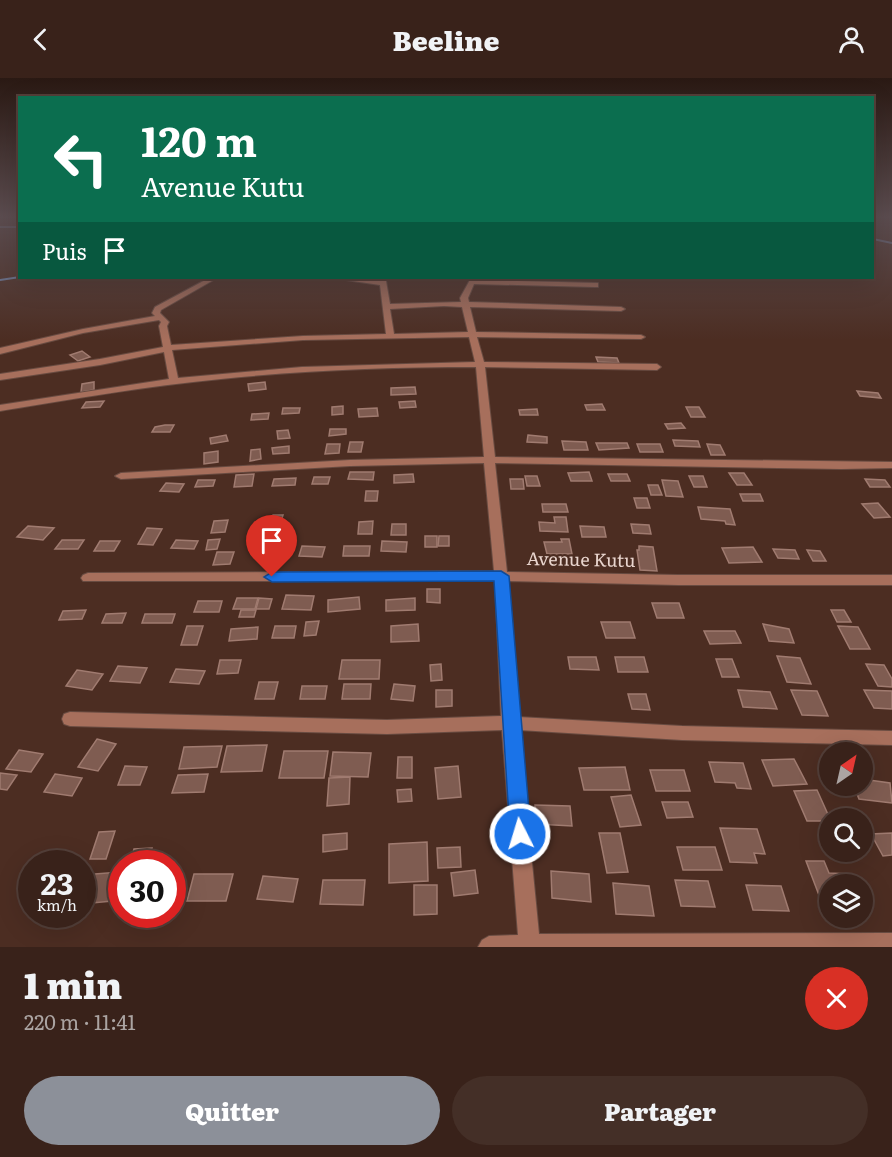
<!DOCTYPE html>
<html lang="fr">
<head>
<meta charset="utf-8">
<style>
	:root { --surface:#39221a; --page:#442f27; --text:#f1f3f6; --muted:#aba4a2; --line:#533f39; --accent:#8c9099 }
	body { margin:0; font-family:Literata,serif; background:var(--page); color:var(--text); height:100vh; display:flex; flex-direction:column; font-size:22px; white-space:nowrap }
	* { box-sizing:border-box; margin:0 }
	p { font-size:20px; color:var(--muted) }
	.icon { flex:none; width:33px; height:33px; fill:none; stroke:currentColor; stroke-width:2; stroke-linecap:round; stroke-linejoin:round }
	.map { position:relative; height:869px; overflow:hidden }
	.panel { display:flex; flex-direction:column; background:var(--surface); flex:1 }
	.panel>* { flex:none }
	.top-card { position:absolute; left:18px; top:18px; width:856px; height:183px; border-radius:0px; box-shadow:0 6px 24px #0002,0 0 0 2px var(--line); background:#0b6e4f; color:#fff; overflow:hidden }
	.needle { width:39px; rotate:34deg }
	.buttons { position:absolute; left:819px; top:664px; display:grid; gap:12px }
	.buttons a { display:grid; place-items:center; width:54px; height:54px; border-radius:50%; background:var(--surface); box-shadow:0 6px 24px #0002,0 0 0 2px var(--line); font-size:30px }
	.speed { position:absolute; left:18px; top:772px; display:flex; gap:12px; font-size:30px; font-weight:700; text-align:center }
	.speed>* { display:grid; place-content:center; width:78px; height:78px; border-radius:50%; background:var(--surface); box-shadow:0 6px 24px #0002,0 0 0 2px var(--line); line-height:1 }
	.speed small { font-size:15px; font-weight:400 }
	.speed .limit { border:9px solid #d22; background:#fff; color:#111 }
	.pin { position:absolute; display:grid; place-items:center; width:51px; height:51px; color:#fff; margin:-62px -26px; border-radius:50% 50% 50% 0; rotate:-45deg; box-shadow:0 0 6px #0007 }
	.pin .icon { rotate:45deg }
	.me { position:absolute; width:66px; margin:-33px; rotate:355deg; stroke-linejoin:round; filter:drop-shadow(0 0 4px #0008) }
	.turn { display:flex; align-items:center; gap:21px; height:126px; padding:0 24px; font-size:27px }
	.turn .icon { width:78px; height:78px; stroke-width:2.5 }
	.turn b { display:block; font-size:42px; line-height:51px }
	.then { display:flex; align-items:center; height:57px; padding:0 24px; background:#0003; gap:12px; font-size:22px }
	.round { display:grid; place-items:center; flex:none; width:63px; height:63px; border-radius:32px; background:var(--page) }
	.headline { display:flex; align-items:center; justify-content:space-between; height:102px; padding:0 24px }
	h1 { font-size:36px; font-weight:800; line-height:45px }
	.action { display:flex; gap:12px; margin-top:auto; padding:12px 24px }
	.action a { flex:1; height:69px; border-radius:36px; background:var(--accent); color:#fff; font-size:24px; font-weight:800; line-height:69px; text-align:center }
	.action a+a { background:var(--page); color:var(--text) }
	header { display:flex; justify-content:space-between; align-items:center; height:78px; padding:0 24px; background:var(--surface); font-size:27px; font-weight:800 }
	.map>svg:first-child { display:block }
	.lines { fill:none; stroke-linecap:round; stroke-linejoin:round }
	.stream { stroke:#738bb6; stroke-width:2 }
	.building { fill:#7f5c51; stroke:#a07b70; stroke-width:1.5 }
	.minor-casing { stroke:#684b41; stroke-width:2 }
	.minor { fill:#a76f5c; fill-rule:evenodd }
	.route { fill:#1a73e8; stroke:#114b97; stroke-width:1.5 }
	.labels { text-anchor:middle; stroke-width:4.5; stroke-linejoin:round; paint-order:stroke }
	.street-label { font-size:18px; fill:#e9d5ce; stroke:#4c2d22 }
</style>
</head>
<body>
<header><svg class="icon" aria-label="back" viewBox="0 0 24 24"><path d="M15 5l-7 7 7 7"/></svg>Beeline<svg class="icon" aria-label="person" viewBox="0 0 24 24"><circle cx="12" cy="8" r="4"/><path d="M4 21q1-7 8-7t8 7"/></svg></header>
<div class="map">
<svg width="892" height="869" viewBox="0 0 892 869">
	<rect width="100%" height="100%" fill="#4c2d22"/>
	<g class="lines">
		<!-- stream -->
		<g class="stream">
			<path d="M0,149H20"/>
			<path d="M873,161L892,165"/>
			<path d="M0,202L20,199"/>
		</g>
	</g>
	<!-- building -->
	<g class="building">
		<path d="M82,273L90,279L78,283L70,277Z"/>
		<path d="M596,279L617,280L619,285L598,284Z"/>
		<path d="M94,304V312L81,314L82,306Z"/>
		<path d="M265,304L266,311L249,313L248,306Z"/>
		<path d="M415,309L416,316L391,317V310Z"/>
		<path d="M857,313L878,315L881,320L860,318Z"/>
		<path d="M104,323L100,329L82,330L86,324Z"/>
		<path d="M415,323L416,329L400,330L399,324Z"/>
		<path d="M602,326L605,332H587L585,327Z"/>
		<path d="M343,328V336L332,337V329Z"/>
		<path d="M686,329H699L705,339H691Z"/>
		<path d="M283,330H300L299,335L282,336Z"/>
		<path d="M377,330L378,338L359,339L358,331Z"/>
		<path d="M537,331L538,337H520L519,332Z"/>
		<path d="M269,335L268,341L251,342L252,336Z"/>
		<path d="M681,345L685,350L668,351L665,346Z"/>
		<path d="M165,347H174L170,354H152L155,349Z"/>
		<path d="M330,351H346V356L329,358Z"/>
		<path d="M288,352L290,360L278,361L277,353Z"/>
		<path d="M226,357L228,363L211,366L210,360Z"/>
		<path d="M528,357L547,359V365L527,364Z"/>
		<path d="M673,362L698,363L700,369L675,368Z"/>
		<path d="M562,363L586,364L588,372H564Z"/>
		<path d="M350,364H363L361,374H348Z"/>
		<path d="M596,365H627L629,370L599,372Z"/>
		<path d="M327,366H340L339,375L325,376Z"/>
		<path d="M637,366H660L663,374H640Z"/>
		<path d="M707,366L720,367L725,377H711Z"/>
		<path d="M289,368V375L273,376L272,370Z"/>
		<path d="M260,371L261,381L250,383L251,372Z"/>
		<path d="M218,373V384L204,386V375Z"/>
		<path d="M350,394H374L373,402L348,401Z"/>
		<path d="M589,394L592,403H571L568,395Z"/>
		<path d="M729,395H744L752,407H737Z"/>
		<path d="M254,396L252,408L234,409L236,397Z"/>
		<path d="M413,396L414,404L394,405V397Z"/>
		<path d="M608,396H627L630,403H611Z"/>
		<path d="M525,398H537L540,408H527Z"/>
		<path d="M689,398H703L707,409H694Z"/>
		<path d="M314,399H330L328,406H312Z"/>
		<path d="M296,400L295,407L272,408L274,401Z"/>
		<path d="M510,401H523L524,411H511Z"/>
		<path d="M865,401L885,402L890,409H870Z"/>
		<path d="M198,402H215L213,408L195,409Z"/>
		<path d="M662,402L678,403L683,419L666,418Z"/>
		<path d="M166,405L184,406L179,414L160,413Z"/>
		<path d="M648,407H658L662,417H651Z"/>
		<path d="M366,413H378L377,423H365Z"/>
		<path d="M740,416H760L763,423H743Z"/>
		<path d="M634,420H647L650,430H637Z"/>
		<path d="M878,425L890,439L874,440L862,426Z"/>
		<path d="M542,426H566L568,434H543Z"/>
		<path d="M698,429L730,431L735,447L726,446L725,443L701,441Z"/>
		<path d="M273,437H283L280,447H269Z"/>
		<path d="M554,439H566L568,454L540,453L539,444L555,445Z"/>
		<path d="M228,442L225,454L211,455L214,443Z"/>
		<path d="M373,443L372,456H358L359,444Z"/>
		<path d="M392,446H406V457H391Z"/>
		<path d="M631,446L649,447L651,456L633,455Z"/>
		<path d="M28,448L54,450L43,462L17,459Z"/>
		<path d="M580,448L604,449L606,459H582Z"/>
		<path d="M147,450L162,451L153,467L138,466Z"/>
		<path d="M278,455L279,464L251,468L250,459Z"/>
		<rect x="425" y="458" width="12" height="11"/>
		<path d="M439,458H449V468H438Z"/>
		<path d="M220,461L217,471L206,472L208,462Z"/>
		<path d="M561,461H569L572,476H547L544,464H562Z"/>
		<path d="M62,462H84L78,471H55Z"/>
		<path d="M176,462L198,463L194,471L171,470Z"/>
		<path d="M100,463H120L114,473H94Z"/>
		<path d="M382,463L407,464L406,474L381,473Z"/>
		<path d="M302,468L325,469L322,479L299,478Z"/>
		<path d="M344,468H370L369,478H343Z"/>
		<path d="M639,468L653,469L657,493L640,492L637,472H639Z"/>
		<path d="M753,469L762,484L729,485L722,470Z"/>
		<path d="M773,471L795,472L799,481L778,480Z"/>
		<path d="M807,472L820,473L826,483H813Z"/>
		<path d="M217,474H234L230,486L213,487Z"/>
		<path d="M427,511H440V525L427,524Z"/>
		<path d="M286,517L314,518L311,532L282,531Z"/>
		<path d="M359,519L360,531L328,534V522Z"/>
		<path d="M237,520H258L255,531H233Z"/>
		<path d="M259,520L272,521L269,531H256Z"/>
		<path d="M415,520V532L386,533V522Z"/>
		<path d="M198,523H222L219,534H194Z"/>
		<path d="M652,525H679L684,540H657Z"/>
		<path d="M86,532L82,541L59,542L63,533Z"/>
		<path d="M241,532H256L254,539H239Z"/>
		<path d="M831,532H844L851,544H837Z"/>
		<path d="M126,535L122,545H102L106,536Z"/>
		<path d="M145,536H175L172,545H142Z"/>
		<path d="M319,543L316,557L304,558L306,544Z"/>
		<path d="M601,544H630L635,560H606Z"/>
		<path d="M418,546L419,563L391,564V548Z"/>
		<path d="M763,546L789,551L794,565L769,563Z"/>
		<path d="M187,548H203L197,567H181Z"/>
		<path d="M275,548H296L294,560H272Z"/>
		<path d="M838,548L858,549L870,571H850Z"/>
		<path d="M258,549L257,561L229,563L231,551Z"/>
		<path d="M704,553H735L741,565L710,566Z"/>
		<path d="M777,578L800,580L811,606L787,604Z"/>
		<path d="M568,579H596L599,592L570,591Z"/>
		<path d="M615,579H644L648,594H618Z"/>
		<path d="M716,581H732L739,599H722Z"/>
		<path d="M220,582H241L238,595L217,596Z"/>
		<path d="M342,582H380L379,601H339Z"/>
		<path d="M441,586L442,602L431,603L430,587Z"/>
		<path d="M866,586L884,587L892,601V609L878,608Z"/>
		<path d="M118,588L147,590L140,605L110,603Z"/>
		<path d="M176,591L205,593L199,606L170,604Z"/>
		<path d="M77,592L103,596L92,612L66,608Z"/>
		<path d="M259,604H278L274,621H255Z"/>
		<path d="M344,606H371L370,621H342Z"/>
		<path d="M394,606L415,608L413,623L391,621Z"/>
		<path d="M302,608H327L325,621H300Z"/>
		<path d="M436,612H452V628L436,629Z"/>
		<path d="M738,612L770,614L777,631L743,629Z"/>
		<path d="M791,612L817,613L828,638L802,637Z"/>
		<path d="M864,612L892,613V631L874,630Z"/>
		<path d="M628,616H646L650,632L632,631Z"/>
		<path d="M97,661L116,666L98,693L78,689Z"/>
		<path d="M267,667L262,693L221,694L227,668Z"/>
		<path d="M222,668L217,689L179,691L184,669Z"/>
		<path d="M19,672L43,676L31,694L6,691Z"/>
		<path d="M284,673H328L324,700H279Z"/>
		<path d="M333,674L371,675L368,699L330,698Z"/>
		<path d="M398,679H412V700H397Z"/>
		<path d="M794,681L807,706L773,708L762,682Z"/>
		<path d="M709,684L743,685L751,711L737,710L735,705L715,704Z"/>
		<path d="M125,688L147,689L140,707H118Z"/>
		<path d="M458,688L461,719L438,721L435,690Z"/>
		<path d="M625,689L630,712H584L579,690Z"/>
		<path d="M650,692H684L690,713H656Z"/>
		<path d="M0,695L17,697L7,712L0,711Z"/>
		<path d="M55,696L82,700L72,718L44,714Z"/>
		<path d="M208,696L204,714L172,715L178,697Z"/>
		<path d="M350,699L349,726L327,728L329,700Z"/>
		<path d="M862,701L890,705L892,725L859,721L854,708H862Z"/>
		<path d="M411,711L412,723L398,724L397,712Z"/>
		<path d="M817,712L830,741V743H807L794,713Z"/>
		<path d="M631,717L641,747L620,749L611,719Z"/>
		<path d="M662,724H688L693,739L667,740Z"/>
		<path d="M535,727L570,728L572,748L536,746Z"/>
		<path d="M720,750L757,751L765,776L754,775L757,785L730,784Z"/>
		<path d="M115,753L106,781H90L99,754Z"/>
		<path d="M347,755V771L323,774V757Z"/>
		<path d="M599,755H620L628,794L607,795Z"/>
		<path d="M892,755V777L883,778L871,756Z"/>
		<path d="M427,764L428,803L389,805V766Z"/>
		<path d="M460,769L461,789L438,790L437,770Z"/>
		<path d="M677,769H715L722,792H683Z"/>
		<path d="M152,770L148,786H130L134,771Z"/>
		<path d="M806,783H824L829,795L851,796L855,807H830V833H825Z"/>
		<path d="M475,792L478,815L454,818L451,795Z"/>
		<path d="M182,793L174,826H172V794Z"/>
		<path d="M551,793L589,796L591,824L552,820Z"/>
		<path d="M120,794L112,823L82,826V797Z"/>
		<path d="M194,796H233L226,823H187Z"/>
		<path d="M263,798L298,801L293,824L257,821Z"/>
		<path d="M323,802H365L363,827L320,826Z"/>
		<path d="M675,802L708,803L715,829L681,828Z"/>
		<path d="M613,805L649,808L654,838L616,836Z"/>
		<path d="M414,807H437V836L414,837Z"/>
		<path d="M746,807L781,808L789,833L753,832Z"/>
	</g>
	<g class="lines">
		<defs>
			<path id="minor" d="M209,200H217L161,232L160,235L169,244L167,248L171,267L303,258L386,256L380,207L346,202L343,200L386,203L390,226L461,224L460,220L471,200H477V202L598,205V209H595L474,206L468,220L469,224L621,229L625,231L621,233L470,229L476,254L641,257L645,259L641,261L477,259L484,284L657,286L661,289L657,292L485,289L495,379L892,384V390L841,391L495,385L507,494L678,497H892V507H678L508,503L518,639L682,648L892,653V667L682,662L519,652L539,856L892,855V869H478L482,862L489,858L518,857L502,652L387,656L70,648L64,646L62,641L64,636L70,634L387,642L501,638L495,503H83L81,500L83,497L88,495L494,493L484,385L350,388L121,401L115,398L121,395L350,382L484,379L476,289C391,289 306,292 221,301C147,308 73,321 0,333V327L169,301L164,274L100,287L0,302V296L100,281L163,269L159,248L161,244L159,242L83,255L0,276V270L83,251L155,238L152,235L155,229ZM444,228L462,229L468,254L394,256L390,231ZM469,259L475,284L302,289L178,300L172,272L303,262Z"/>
		</defs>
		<!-- minor casing -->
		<use href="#minor" class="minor-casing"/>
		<!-- minor -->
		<use href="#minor" class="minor"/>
	</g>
	<!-- sky -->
	<linearGradient id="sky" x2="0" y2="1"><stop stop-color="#2a1913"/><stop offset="0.53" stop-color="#5b4c4f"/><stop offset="1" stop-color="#5b4c4f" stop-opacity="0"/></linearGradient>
	<rect width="892" height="262" fill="url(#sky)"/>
	<!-- route -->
	<path class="route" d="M501,493L509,498L531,756L528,763L520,766L513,763L510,756L494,503L272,504L264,499L272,494Z"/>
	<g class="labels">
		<!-- street labels -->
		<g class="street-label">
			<text transform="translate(581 482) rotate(1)" y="6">Avenue Kutu</text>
		</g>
	</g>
</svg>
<div class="buttons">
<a><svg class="needle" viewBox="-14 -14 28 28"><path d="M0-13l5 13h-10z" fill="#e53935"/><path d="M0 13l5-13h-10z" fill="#aba4a2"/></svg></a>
<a><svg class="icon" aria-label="search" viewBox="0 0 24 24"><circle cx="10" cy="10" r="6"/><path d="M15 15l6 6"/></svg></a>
<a><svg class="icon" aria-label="layers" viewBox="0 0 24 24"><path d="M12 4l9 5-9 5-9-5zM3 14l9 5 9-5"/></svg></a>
</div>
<div class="speed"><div>23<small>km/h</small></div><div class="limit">30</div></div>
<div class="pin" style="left:272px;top:499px;background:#d93025"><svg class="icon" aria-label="arrive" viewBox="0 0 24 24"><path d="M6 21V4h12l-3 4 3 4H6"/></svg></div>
<svg class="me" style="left:520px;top:756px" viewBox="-20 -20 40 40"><circle r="17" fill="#1a73e8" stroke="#fff" stroke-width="3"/><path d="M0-11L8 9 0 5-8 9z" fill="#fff"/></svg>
<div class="top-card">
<div class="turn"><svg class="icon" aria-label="left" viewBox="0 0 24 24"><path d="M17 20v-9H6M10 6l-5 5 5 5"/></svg><div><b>120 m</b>Avenue Kutu</div></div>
<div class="then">Puis<svg class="icon" aria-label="arrive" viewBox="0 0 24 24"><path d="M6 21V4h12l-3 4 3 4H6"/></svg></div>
</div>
</div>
<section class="panel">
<div class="headline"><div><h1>1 min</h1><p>220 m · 11:41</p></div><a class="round" style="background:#d93025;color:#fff"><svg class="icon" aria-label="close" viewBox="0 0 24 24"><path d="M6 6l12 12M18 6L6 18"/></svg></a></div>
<div class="action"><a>Quitter</a><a>Partager</a></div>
</section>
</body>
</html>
